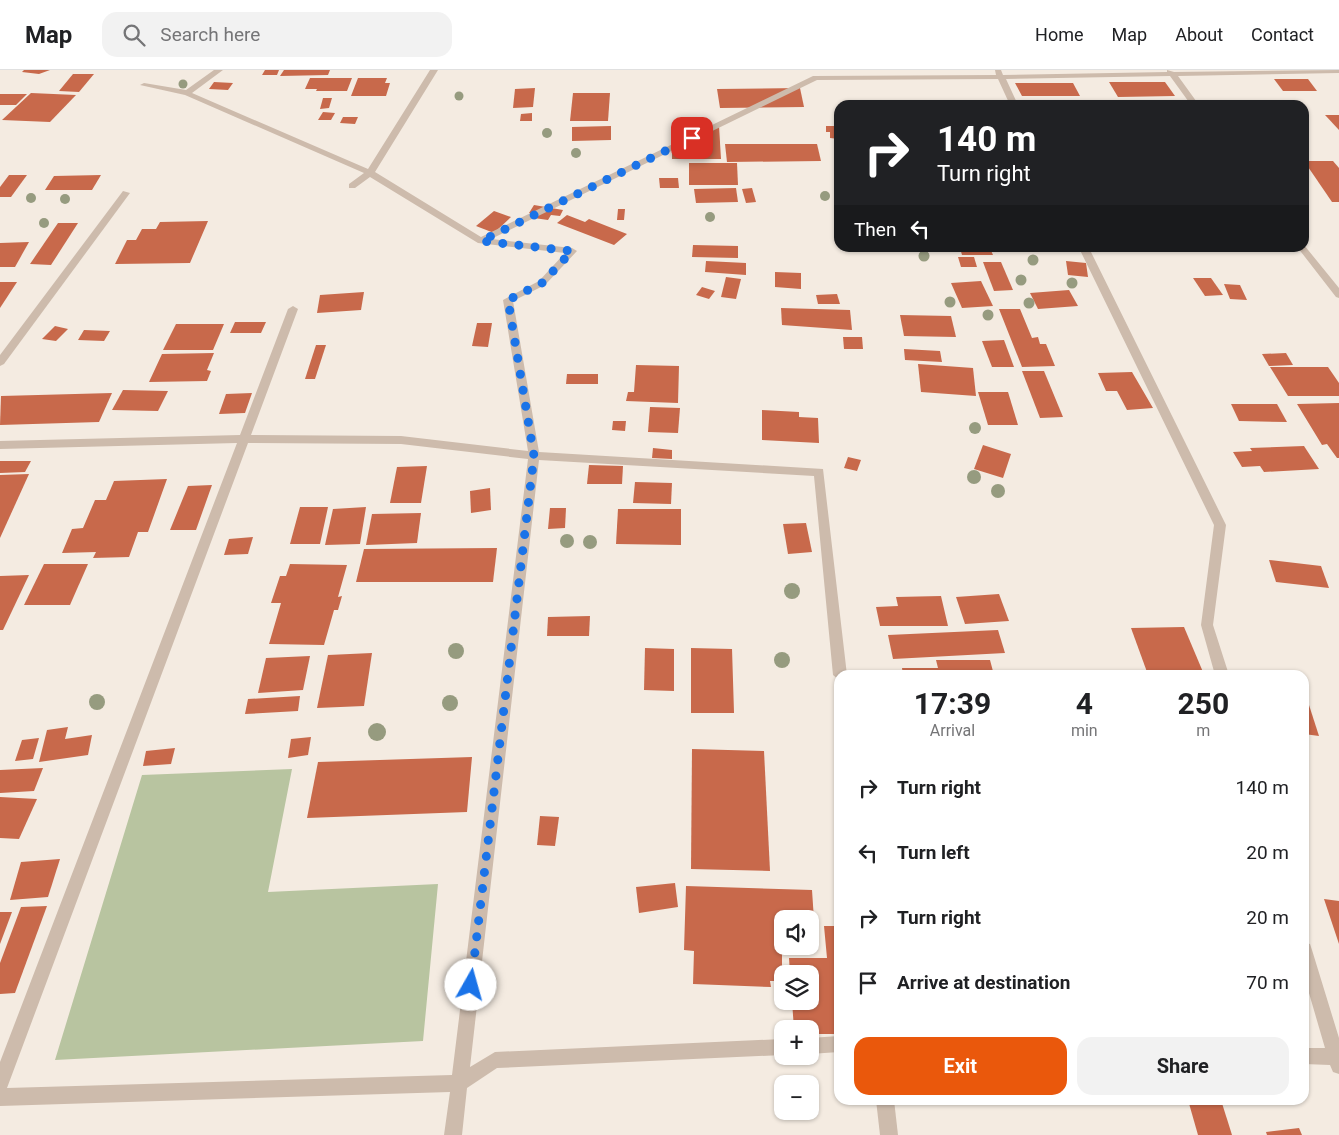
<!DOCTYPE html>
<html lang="en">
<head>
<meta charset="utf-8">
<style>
	:root { --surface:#fff; --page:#f2f2f2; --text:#202124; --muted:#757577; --line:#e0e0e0; --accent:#ea580c }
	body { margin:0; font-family:Roboto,sans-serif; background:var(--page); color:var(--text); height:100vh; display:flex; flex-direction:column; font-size:19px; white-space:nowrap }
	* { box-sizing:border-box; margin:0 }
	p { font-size:16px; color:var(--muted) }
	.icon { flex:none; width:28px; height:28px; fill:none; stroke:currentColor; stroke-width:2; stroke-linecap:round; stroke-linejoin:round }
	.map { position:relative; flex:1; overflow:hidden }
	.panel { position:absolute; left:834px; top:600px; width:475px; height:435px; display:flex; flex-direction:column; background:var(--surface); border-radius:15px; box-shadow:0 1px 4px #0004 }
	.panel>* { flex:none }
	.hud { position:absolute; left:834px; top:30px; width:475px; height:152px; border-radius:15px; box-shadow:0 1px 4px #0004; background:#202124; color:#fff; overflow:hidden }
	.controls { position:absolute; left:774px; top:840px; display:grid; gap:10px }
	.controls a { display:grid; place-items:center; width:45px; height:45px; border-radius:10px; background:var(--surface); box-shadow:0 1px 4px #0004; font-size:25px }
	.pin { position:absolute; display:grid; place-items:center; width:42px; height:42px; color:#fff; margin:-21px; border-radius:10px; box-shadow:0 2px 8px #0006 }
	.me { position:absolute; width:55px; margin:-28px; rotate:7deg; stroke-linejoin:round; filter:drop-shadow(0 0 4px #0008) }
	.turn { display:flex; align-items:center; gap:18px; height:105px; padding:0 20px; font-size:22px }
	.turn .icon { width:65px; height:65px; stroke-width:2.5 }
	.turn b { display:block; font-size:35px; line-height:42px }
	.then { display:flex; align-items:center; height:48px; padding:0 20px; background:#0003; gap:10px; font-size:19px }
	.eta { display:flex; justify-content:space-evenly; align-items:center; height:85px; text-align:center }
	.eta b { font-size:30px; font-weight:700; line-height:35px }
	.cta { display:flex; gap:10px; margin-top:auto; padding:10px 20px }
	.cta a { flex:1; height:58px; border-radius:15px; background:var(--accent); color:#fff; font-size:20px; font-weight:700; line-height:58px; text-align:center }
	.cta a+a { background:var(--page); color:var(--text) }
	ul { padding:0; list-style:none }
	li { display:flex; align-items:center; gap:15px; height:65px; padding:0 20px }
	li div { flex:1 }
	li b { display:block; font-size:19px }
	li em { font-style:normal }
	header { display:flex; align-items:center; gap:30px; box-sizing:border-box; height:70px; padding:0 25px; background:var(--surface); border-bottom:1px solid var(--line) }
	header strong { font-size:24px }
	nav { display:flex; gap:28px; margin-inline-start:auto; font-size:18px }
	.search { width:350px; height:45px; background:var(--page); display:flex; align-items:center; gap:12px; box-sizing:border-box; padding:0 18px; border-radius:15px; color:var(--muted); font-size:19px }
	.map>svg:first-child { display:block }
	.green { fill:#b8c4a0 }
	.building { fill:#c8694b; fill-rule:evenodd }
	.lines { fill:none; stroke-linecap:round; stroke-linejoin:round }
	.minor { fill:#cdbbac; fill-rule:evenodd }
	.tree { fill:#969b7f }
	.route { stroke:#1a73e8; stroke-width:9; stroke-dasharray:0 16.2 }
</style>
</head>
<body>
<header>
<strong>Map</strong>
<div class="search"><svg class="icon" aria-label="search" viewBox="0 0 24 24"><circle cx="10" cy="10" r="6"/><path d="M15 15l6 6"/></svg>Search here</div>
<nav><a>Home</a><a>Map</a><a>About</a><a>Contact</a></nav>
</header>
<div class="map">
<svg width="1339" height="1065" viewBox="0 0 1339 1065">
	<rect width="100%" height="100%" fill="#f4ebe1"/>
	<!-- green -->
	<path class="green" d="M292,699L268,822L438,814L423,971L55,990L142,705Z"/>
	<!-- building -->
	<g class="building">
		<path d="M24,0H50L39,4L22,2Z"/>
		<path d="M265,0H279L277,5H262Z"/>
		<path d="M284,0H330L328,5L280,6Z"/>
		<path d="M73,4H94L79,22L59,21Z"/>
		<path d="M310,8H352L347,21H316L317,19H305Z"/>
		<path d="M358,8H387L385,13H390L386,26H351Z"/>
		<path d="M1274,9H1308L1317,21H1283Z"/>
		<path d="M214,12L233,13L228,20L209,19Z"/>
		<path d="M1109,12H1165L1175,26L1118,27Z"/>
		<path d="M1015,13H1073L1080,26H1022Z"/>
		<path d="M535,18L533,37L513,38L515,19Z"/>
		<path d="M800,18L804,37L720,38L717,19Z"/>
		<path d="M31,23L76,25L50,52L2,50Z"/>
		<path d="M573,23H610L608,51H570Z"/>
		<path d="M0,24H27L16,35H0Z"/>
		<path d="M323,28H332L329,38L320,39Z"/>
		<path d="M323,42L335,43L331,50H318Z"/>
		<path d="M532,43V51H520L521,44Z"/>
		<path d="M1325,45H1339V60Z"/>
		<path d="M343,47H358L355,54L340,53Z"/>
		<path d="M611,56V70L572,71V57Z"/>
		<path d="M672,56H719L721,89H672Z"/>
		<path d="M826,56H839V69L830,68V62H826Z"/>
		<path d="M725,74H817L821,91L727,92Z"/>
		<path d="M1304,91H1333L1339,98V132H1332Z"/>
		<path d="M689,93H737L738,115H689Z"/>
		<path d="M9,105H27L11,127H0V117Z"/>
		<path d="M101,105L92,120H45L54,106Z"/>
		<path d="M659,108H678L679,118H660Z"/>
		<path d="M736,118L738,132L696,133L694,119Z"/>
		<path d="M752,118L756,132L746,133L742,119Z"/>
		<path d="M534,135L563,140L560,146L551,145L548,150L534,148L536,144L529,143Z"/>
		<path d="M618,139H625L624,150H617Z"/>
		<path d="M494,141L511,147L494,163L476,156Z"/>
		<path d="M567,145L585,152L589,149L627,164L614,175L557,153Z"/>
		<path d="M208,151L190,193L115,194L127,170H136L142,159H156L160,152Z"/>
		<path d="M58,153H78L51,195L30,194Z"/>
		<path d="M29,172L15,197H0V173Z"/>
		<path d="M693,175L738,176V188L692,187Z"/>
		<path d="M960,178H990L993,185H962Z"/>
		<path d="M1140,178H1193L1195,182L1142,181Z"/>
		<path d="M958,187H974L977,197H961Z"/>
		<path d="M706,191L746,193V205L705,202Z"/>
		<path d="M1066,191L1086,193L1088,207L1068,205Z"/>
		<path d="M983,192H1001L1013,220L994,221Z"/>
		<path d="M775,202L801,203V219L775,217Z"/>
		<path d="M726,207L741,209L736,229L721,227Z"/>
		<path d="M1193,208H1211L1223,225L1205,226Z"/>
		<path d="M981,211L993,236L962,238L951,213Z"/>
		<path d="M0,212H17L0,238Z"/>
		<path d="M1224,214L1240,215L1247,230L1230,229Z"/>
		<path d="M702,217L715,221L709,229L696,225Z"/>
		<path d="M1069,220L1078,236L1038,239L1030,223Z"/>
		<path d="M364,222L361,240L317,243L320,225Z"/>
		<path d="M837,224L840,234H818L816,225Z"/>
		<path d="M781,238L850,240L852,260L782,255Z"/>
		<path d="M999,239H1020L1032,268L1038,267L1040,274H1046L1055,296L1022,297Z"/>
		<path d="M900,245L951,246L956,267L904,266Z"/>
		<path d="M235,252H266L261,263H230Z"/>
		<path d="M477,253H492L488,277L472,276Z"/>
		<path d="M176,254H224L213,280H163Z"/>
		<path d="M55,256L68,259L56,271L42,269Z"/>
		<path d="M84,260L110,261L104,271L78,270Z"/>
		<path d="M843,267H862L863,279H844Z"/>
		<path d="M1004,270L1014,297H992L982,271Z"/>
		<path d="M316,275H326L315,309H305Z"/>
		<path d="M904,279L940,281L942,292L905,290Z"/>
		<path d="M214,283L207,300L211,301L207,311L149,312L162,284Z"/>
		<path d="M1286,283L1293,295L1269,296L1262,284Z"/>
		<path d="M918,294L973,298L976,326L921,322Z"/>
		<path d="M636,295L679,296L678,333L626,331L628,322H634Z"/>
		<path d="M1270,297H1328L1339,313V326H1288Z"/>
		<path d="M1022,301H1044L1063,347L1040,348Z"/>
		<path d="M1132,302L1153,338L1127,340L1117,321H1106L1098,303Z"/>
		<path d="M567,304H598V314H566Z"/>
		<path d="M123,320L168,321L158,341L112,340Z"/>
		<path d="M978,322H1008L1018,355H988Z"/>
		<path d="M112,323L99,352L0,355L1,326Z"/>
		<path d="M252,323L245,343L219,344L226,324Z"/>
		<path d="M1339,333V388H1337L1327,374L1322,375L1297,334Z"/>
		<path d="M1231,334H1277L1287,352L1239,351Z"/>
		<path d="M650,337L680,338L678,363L648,362Z"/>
		<path d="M762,340L799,342V347L818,348L819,373L762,370Z"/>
		<path d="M613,351H626L625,361L612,360Z"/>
		<path d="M983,375L1011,384L1003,408L974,399Z"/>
		<path d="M1304,376L1319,399L1264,402L1260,396L1242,397L1233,382L1252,381L1250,378Z"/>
		<path d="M653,378L672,380V389L652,388Z"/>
		<path d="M848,387L861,390L857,401L844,398Z"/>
		<path d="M0,391H31L25,402L0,403Z"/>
		<path d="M589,395L623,396L622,414H587Z"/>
		<path d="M427,396L421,433H390L397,397Z"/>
		<path d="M29,404L0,468V405Z"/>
		<path d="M167,409L148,462H138L129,487L93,488L96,482L62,483L72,459L83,458L95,430H106L114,411Z"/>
		<path d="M635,412L672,413L671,434L633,433Z"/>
		<path d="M212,415L196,460H170L188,416Z"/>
		<path d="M490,418L491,440L471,443L470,421Z"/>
		<path d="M300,437H328L320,474H290Z"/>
		<path d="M366,437L360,474L325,475L333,439Z"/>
		<path d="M550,438H566L565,458L548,459Z"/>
		<path d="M618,439H681V475L616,474Z"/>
		<path d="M421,443L417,473L366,475L372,444Z"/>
		<path d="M806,453L812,482L788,484L783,454Z"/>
		<path d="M253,467L248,484L224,485L229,469Z"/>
		<path d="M497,478L493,512H356L364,479Z"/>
		<path d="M1269,490L1321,496L1329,518L1276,512Z"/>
		<path d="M44,494H88L70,535H24Z"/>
		<path d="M290,494L347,495L338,527L342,526L338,540H334L324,575L269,574L281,533H271L280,506H286Z"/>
		<path d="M29,505L3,560H0V506Z"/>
		<path d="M999,524L1009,551L965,554L956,527Z"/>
		<path d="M941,526L948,556H880L876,537L898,536L896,527Z"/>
		<path d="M590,546L589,566H547L548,547Z"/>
		<path d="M1184,557L1203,602H1147L1131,558Z"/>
		<path d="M998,560L1005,583L893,589L888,565Z"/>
		<path d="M645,578L674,579V621L644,620Z"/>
		<path d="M691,578L732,579L734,643H691Z"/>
		<path d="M372,583L364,636L317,638L328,585Z"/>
		<path d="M310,586L303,620L258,623L266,588Z"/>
		<path d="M936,590H990L994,605H903L902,598H938Z"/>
		<path d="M300,626L298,641L245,644L248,629Z"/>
		<path d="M1304,634L1309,635L1319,666L1304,664Z"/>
		<path d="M68,657L65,669L92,665L88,685L39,692L47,660Z"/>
		<path d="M311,667L308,685L288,688L291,669Z"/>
		<path d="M39,668L33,689L15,691L22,670Z"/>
		<path d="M175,678L171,694L143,696L146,681Z"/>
		<path d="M692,679L764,681L770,801L691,799Z"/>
		<path d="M472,687L467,742L307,748L318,692Z"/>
		<path d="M43,698L34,721L0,723V700Z"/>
		<path d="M0,727L37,729L19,769L0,768Z"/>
		<path d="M540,746L559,747L555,776L537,775Z"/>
		<path d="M60,789L48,827L10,830L21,792Z"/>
		<path d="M675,813L678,837L639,843L636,817Z"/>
		<path d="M686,816L812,820L816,880L782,878V911H770L771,917L693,914L694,881L684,880ZM782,849H810V876H782Z"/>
		<path d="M1324,829L1339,831V874Z"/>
		<path d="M47,836L15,923L0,924V893L21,837Z"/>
		<path d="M0,842H12L0,874Z"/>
		<path d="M824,856H839V964H810V959H794L792,931H810V904H790L789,888H827Z"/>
		<path d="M1188,1030H1221L1232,1065H1198Z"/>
		<path d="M1299,1058L1302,1065H1267L1266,1062Z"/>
	</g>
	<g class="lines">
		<!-- minor -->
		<g class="minor">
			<path d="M214,0H223L192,23L368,99L430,0H438L375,102L481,167L813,6L996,5L995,0H1001L1003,5L1167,2V0L1174,2L1339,0V3L1178,6L1199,35H1191L1170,6L1006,9L1018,35H1010L998,9L817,10L491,169L572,178L577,181L545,215L513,231L539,382L823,399L847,605H839V610L833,605L814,406L539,390L470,997L495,982L782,969V985L497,998L467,1018L462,1065H444L450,1022L0,1036V992L237,373L0,379V371L240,365L288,239L293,236L298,239L251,365L401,366L528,381L503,230L539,211L565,183L478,173L370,107L355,118H349V114L364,103L185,25L140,15L144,13L186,20ZM248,373L401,374L528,389L452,1005L7,1018Z"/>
			<path d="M123,121L130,123L4,294L0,296V285Z"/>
			<path d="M1304,175L1339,218V228L1336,227L1298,178H1304Z"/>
			<path d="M1079,178H1089L1226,455L1213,555L1229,605H1215L1201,555L1214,455Z"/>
			<path d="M1304,872L1310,874L1312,880L1339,968V1004L1333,1002L1330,995L1304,994V978H1325L1304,906Z"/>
			<path d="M839,966V982L810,984V968Z"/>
			<path d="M876,1030H894L898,1065H880Z"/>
		</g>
	</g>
	<!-- trees -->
	<g class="tree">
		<circle cx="183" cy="14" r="4.5"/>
		<circle cx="459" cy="26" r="4.5"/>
		<circle cx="547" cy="63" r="5"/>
		<circle cx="576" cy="83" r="5"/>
		<circle cx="825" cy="126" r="5"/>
		<circle cx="31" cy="128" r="5"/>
		<circle cx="65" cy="129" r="5"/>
		<circle cx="710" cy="147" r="5"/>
		<circle cx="44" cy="153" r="5"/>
		<circle cx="924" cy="186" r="5.5"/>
		<circle cx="1033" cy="190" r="5.5"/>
		<circle cx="1021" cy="210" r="5.5"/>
		<circle cx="1072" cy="213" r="5.5"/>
		<circle cx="950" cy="232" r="5.5"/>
		<circle cx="1029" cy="233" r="5.5"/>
		<circle cx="988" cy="245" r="5.5"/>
		<circle cx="975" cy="358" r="6"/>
		<circle cx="974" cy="407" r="7"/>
		<circle cx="998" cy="421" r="7"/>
		<circle cx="567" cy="471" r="7"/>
		<circle cx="590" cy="472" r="7"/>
		<circle cx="792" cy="521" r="8"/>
		<circle cx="456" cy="581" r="8"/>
		<circle cx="782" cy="590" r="8"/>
		<circle cx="97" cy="632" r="8"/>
		<circle cx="450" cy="633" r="8"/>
		<circle cx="377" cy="662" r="9"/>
	</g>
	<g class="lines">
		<!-- route -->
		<path class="route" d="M471,915L534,386L508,230L542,213L572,181L481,171L692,68"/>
	</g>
</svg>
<div class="controls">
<a><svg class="icon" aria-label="sound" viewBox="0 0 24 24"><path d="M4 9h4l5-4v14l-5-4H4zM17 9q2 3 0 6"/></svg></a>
<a><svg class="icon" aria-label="layers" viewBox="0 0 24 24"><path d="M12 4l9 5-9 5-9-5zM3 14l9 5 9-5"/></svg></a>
<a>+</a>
<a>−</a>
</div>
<div class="pin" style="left:692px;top:68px;background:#d93025"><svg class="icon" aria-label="arrive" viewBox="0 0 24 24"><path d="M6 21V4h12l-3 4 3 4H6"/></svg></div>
<svg class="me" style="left:471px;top:915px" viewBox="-20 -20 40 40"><circle r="19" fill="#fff"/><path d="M0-13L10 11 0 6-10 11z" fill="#1a73e8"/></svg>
<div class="hud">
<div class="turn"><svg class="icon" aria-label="right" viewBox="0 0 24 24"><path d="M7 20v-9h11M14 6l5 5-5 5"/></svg><div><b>140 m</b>Turn right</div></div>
<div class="then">Then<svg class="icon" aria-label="left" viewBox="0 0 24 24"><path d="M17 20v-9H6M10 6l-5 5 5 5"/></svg></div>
</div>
<section class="panel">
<div class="eta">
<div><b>17:39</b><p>Arrival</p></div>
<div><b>4</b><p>min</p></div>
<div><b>250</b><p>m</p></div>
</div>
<ul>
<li><svg class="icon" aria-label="right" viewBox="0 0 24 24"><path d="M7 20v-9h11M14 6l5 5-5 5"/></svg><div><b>Turn right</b></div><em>140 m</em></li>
<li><svg class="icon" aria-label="left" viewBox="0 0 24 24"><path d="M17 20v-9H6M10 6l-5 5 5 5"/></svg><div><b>Turn left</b></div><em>20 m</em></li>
<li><svg class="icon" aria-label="right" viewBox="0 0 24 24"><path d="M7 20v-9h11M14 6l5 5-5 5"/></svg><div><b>Turn right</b></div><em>20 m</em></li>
<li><svg class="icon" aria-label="arrive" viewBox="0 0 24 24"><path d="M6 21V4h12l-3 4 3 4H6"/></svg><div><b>Arrive at destination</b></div><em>70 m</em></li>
</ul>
<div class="cta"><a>Exit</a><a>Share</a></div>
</section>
</div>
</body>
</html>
